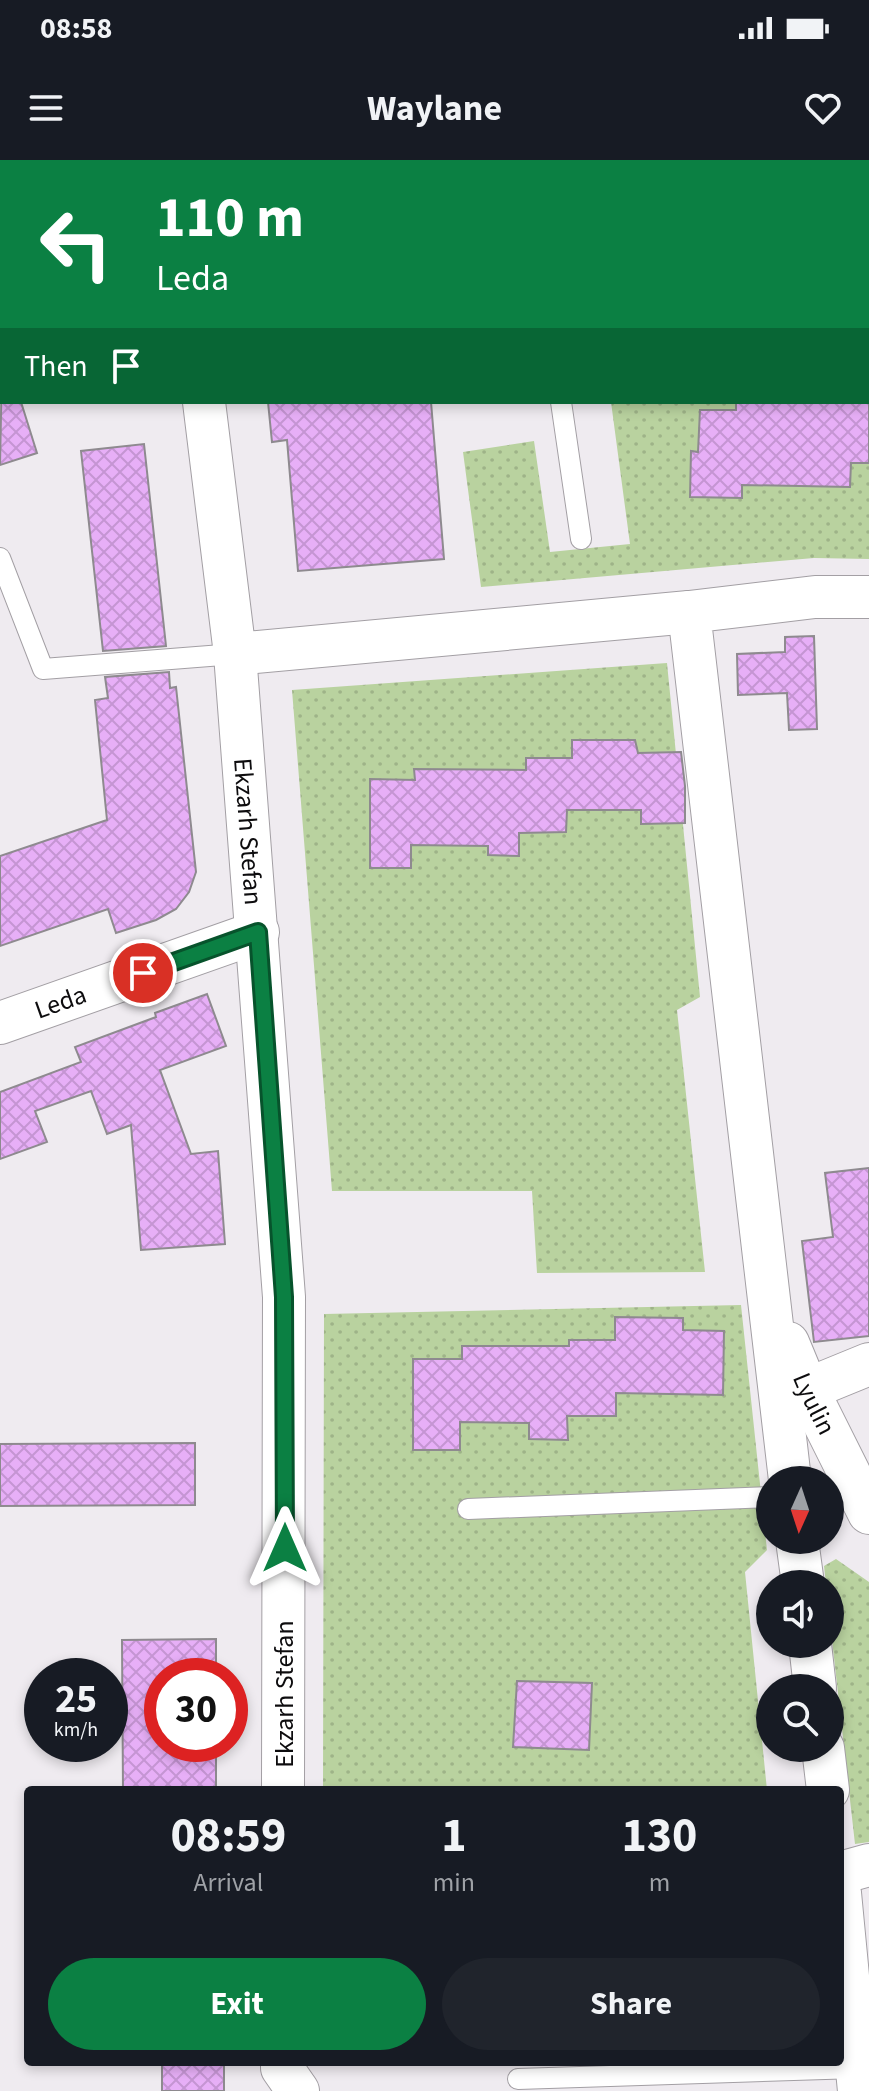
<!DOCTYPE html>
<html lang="en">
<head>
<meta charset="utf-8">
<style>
	:root { --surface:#171b24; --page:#20242c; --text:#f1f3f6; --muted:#9ea1a6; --accent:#0b8043 }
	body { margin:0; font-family:"Source Sans 3",sans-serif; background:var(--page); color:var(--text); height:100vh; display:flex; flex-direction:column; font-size:30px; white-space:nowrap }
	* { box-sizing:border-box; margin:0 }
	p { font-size:26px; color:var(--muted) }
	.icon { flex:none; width:44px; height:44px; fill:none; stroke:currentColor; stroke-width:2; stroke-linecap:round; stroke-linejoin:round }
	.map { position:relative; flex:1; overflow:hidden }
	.details { position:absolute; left:24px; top:1626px; width:820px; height:280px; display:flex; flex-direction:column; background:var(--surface); border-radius:8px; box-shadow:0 4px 12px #0003 }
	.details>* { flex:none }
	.top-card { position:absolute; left:0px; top:0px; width:870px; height:244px; box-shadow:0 4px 12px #0003; background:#0b8043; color:#fff; overflow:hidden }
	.needle { width:52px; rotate:183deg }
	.tools { position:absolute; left:756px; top:1306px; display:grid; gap:16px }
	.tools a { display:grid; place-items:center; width:88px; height:88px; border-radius:50%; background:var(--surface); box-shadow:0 4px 12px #0003; font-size:40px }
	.speed { position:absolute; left:24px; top:1498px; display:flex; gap:16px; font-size:40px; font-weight:700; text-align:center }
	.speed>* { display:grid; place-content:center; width:104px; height:104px; border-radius:50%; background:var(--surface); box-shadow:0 4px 12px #0003; line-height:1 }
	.speed small { font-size:20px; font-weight:400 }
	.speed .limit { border:12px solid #d22; background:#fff; color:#111 }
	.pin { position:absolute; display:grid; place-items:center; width:68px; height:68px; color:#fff; margin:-34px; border:4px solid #fff; border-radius:50%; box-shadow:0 2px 8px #0007 }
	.me { position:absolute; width:88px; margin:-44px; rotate:0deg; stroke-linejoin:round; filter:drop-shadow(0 0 6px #0008) }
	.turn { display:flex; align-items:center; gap:28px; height:168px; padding:0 24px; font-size:36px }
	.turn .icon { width:104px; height:104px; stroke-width:2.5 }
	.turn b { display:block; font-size:56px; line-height:68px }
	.then { display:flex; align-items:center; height:76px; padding:0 24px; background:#0003; gap:16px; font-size:30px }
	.eta { display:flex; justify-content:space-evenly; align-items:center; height:136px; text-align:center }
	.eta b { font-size:48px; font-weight:700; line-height:56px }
	.button { display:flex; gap:16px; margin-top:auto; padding:16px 24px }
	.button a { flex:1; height:92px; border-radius:48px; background:var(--accent); color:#fff; font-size:32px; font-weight:700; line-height:92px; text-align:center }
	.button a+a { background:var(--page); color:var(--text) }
	.status { display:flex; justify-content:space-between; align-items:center; height:56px; padding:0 40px; background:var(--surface); direction:ltr }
	.status svg { height:22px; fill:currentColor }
	header { display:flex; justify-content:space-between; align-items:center; height:104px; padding:0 24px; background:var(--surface); font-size:36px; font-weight:700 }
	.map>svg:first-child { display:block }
	.grass { fill:url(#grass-dots) }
	.building { fill:url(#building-cross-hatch); stroke:#8e8a8f; stroke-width:2 }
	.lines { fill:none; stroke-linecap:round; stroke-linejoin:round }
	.lane-casing { stroke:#a39fa4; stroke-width:22 }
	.street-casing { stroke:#a39fa4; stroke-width:44 }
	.lane { stroke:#fff; stroke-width:20 }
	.street { stroke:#fff; stroke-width:42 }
	.route-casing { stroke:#07532c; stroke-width:20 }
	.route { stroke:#0b8043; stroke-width:14 }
	.labels { text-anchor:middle; stroke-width:8; stroke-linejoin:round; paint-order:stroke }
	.street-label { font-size:26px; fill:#0d0c0e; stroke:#fff }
</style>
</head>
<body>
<div class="status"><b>08:58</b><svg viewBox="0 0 49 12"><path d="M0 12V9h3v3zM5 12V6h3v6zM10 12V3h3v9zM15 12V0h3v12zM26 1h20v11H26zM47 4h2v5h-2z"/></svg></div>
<header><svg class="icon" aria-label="menu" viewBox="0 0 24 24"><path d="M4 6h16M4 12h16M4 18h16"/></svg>Waylane<svg class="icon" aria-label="heart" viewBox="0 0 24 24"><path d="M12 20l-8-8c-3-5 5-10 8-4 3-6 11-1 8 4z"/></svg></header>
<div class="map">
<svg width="869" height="1931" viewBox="0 0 869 1931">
	<defs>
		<pattern id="grass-dots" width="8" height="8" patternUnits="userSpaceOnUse" patternTransform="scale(2)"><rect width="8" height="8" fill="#b9d29f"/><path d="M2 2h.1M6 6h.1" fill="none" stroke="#9eb388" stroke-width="1.8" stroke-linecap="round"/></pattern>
		<pattern id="building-cross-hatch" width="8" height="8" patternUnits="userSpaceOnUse" patternTransform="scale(2)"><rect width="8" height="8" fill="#e7aff7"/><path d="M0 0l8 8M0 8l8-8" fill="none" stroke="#c595d3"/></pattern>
	</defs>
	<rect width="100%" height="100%" fill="#efebf0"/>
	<!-- grass -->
	<g class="grass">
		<path d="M229,0H520L229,2Z"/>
		<path d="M869,17V399L814,398L481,427L463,292L534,281L550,392L630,384L611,242H868Z"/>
		<path d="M667,503L700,837L677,850L705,1112L537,1113L532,1031H332L292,530Z"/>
		<path d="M741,1145L767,1390L745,1412L767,1630H323L324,1154Z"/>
		<path d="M836,1399L869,1422V1682L855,1684L830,1462V1424H826L824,1406Z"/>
	</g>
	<!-- building -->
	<g class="building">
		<path d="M2,204V242H21L37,293L0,305Z"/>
		<path d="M268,242H431L444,399L298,411L287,280L272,282Z"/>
		<path d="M736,242H869V303H851L850,327L742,325V338L690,337L691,291L698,292L700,250H736Z"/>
		<path d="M144,284L166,486L103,491L81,291Z"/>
		<path d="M814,476L817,569L789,570L787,533L738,535L737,494L785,492V477Z"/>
		<path d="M169,512L170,528L176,527L196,712L189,732L176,749L156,760L116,773L108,749L0,786V696L107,660L95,540L108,538L105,517Z"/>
		<path d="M572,580H635L638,593L681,592L685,626V663L641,664V650H567L566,672L519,673V696L488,695V686L411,685V708H370V619L415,620L414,609L526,610V598H572Z"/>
		<path d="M207,834L226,886L160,910L191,994L218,991L225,1084L141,1090L131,965L107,974L91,931L35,951L47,982L0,999V932L81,902L75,887L156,857L155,853Z"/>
		<path d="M869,1008V1176L814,1182L802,1081L833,1077L825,1013Z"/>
		<path d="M615,1157L683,1158V1170L724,1171L723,1235L616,1233V1256H567L568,1280L529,1279V1263L460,1262V1290H413V1199H462V1186H569V1180H615Z"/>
		<path d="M195,1283V1345L0,1346V1284Z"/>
		<path d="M216,1479V1516H162V1584H216V1630H123L122,1480Z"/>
		<path d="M517,1521L592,1523L589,1590L513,1587Z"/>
		<rect x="162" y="1902" width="62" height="29"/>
	</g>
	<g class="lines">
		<defs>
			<g id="lane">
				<path d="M561,242L581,379"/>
				<path d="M0,398L43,509L235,494"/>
				<path d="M468,1349L770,1337"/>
				<path d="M518,1919L857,1908"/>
			</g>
			<g id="street">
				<path d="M175,0L176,2"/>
				<path d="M727,2L736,0"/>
				<path d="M0,181L2,180"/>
				<path id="s1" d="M204,242L235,494L284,1137L283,1630"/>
				<path d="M235,494L689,452"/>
				<path id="s2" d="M0,863L258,772"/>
				<path id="s3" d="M788,1183L807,1229L869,1353"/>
				<path d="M781,1240L869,1204"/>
				<path d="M790,1320L689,452L815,437H869"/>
				<path d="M797,1380L803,1424"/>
				<path d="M810,1484L815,1528"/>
				<path d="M823,1588L828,1630"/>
				<path d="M840,1713L869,1705"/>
				<path d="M840,1733L859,1931"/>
				<path d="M282,1902V1908L298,1931"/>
			</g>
		</defs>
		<!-- lane casing -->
		<use href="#lane" class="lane-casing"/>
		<!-- street casing -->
		<use href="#street" class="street-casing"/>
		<!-- lane -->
		<use href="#lane" class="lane"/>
		<!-- street -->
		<use href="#street" class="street"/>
	</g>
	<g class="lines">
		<defs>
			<path id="route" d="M143,813L258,772L284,1137L285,1388"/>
		</defs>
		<!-- route casing -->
		<use href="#route" class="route-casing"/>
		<!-- route -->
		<use href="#route" class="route"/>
	</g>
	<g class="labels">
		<!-- street labels -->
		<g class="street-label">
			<text dy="9" stroke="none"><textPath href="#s1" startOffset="432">Ekzarh Stefan</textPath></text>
			<text dy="9" stroke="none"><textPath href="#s2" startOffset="64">Leda</textPath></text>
			<text dy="9" stroke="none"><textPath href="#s3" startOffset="66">Lyulin</textPath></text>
			<text transform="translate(284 1534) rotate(-90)" y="9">Ekzarh Stefan</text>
		</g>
	</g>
</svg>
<div class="tools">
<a><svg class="needle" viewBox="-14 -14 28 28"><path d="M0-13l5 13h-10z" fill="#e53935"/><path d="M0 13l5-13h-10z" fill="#9ea1a6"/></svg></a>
<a><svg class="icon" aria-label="sound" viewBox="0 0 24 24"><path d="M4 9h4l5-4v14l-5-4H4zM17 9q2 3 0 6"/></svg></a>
<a><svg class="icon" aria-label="search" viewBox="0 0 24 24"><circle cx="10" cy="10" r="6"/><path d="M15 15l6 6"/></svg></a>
</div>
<div class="speed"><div>25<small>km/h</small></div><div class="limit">30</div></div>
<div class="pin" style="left:143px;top:813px;background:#d93025"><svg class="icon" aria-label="arrive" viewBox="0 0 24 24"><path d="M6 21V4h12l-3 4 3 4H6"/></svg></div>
<svg class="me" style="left:285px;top:1388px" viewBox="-20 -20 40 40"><path d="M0-17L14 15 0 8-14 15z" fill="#0b8043" stroke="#fff" stroke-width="4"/></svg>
<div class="top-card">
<div class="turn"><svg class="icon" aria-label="left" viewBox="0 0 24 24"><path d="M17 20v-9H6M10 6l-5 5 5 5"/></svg><div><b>110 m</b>Leda</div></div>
<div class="then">Then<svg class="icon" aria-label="arrive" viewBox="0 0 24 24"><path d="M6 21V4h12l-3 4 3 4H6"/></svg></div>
</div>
<section class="details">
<div class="eta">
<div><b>08:59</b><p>Arrival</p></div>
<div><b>1</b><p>min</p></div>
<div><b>130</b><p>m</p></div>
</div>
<div class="button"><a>Exit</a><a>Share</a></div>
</section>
</div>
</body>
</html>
